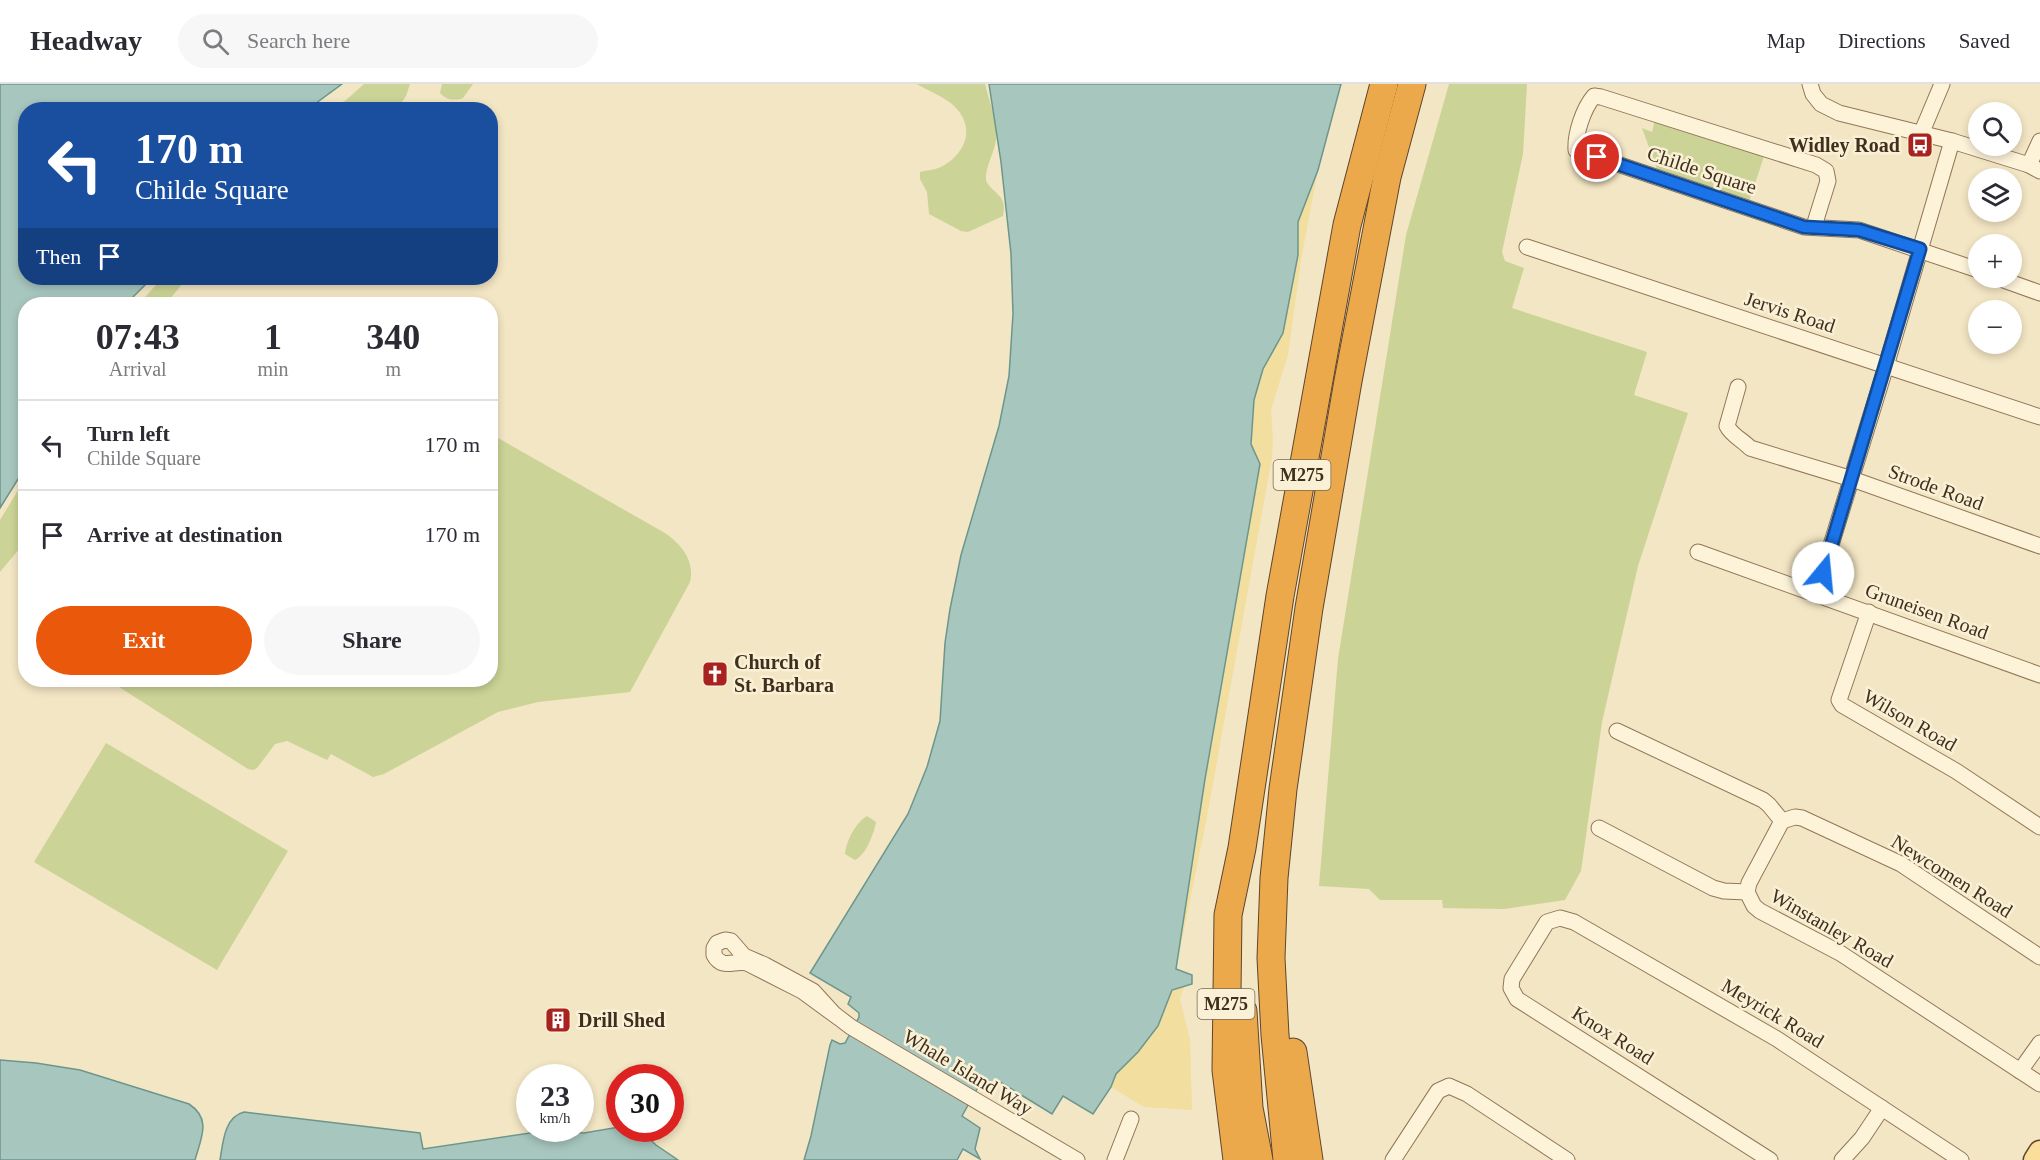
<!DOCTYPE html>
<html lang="en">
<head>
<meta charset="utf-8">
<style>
	:root { --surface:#fff; --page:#f7f7f7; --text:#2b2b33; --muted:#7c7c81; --line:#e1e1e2; --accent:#ea580c }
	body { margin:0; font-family:Georgia,serif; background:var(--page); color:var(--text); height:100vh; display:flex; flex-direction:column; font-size:22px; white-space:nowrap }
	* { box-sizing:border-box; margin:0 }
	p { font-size:20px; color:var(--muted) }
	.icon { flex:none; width:33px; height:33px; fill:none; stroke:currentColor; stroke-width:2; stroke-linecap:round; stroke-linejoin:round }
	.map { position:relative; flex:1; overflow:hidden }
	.sheet { position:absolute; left:18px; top:213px; width:480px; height:390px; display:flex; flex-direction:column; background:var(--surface); border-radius:24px; box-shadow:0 3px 9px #0003 }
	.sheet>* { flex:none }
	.top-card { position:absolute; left:18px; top:18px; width:480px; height:183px; border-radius:24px; box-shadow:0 3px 9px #0003; background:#1a4fa0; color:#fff; overflow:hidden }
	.controls { position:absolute; left:1968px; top:18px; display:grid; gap:12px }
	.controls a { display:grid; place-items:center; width:54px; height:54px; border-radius:50%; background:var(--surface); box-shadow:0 3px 9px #0003; font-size:30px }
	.speed { position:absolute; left:516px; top:980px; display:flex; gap:12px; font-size:30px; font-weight:700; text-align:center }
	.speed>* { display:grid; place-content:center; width:78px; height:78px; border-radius:50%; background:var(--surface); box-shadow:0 3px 9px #0003; line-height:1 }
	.speed small { font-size:15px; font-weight:400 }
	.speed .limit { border:9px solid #d22; background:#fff; color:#111 }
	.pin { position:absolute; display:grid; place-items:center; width:51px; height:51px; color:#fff; margin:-26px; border:3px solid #fff; border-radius:50%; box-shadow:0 2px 6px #0007 }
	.me { position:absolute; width:66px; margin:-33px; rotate:17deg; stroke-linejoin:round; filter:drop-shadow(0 0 4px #0008) }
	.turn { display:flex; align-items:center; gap:21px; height:126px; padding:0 18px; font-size:27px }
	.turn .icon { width:78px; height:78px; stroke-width:2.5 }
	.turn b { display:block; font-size:42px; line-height:51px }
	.then { display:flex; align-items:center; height:57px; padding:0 18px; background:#0003; gap:12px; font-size:22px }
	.eta { display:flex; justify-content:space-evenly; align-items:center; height:102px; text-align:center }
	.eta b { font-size:36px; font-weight:600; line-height:42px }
	.action { display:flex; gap:12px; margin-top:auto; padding:12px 18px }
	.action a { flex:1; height:69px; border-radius:36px; background:var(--accent); color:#fff; font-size:24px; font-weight:600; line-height:69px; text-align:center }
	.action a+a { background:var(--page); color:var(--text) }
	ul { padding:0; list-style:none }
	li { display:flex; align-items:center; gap:18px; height:90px; padding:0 18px; border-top:2px solid var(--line) }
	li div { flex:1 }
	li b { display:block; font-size:22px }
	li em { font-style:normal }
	header { display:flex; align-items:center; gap:36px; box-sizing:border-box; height:84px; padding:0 30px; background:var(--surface); border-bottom:2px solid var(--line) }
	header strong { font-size:28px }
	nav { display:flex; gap:33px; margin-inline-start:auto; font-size:21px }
	.search { width:420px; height:54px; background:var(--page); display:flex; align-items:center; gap:15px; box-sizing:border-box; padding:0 21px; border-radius:33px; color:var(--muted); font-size:22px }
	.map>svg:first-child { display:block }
	.green { fill:#cbd396 }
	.sand { fill:#f2de9f }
	.water { fill:#a7c6be; stroke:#6c968c; stroke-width:1.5 }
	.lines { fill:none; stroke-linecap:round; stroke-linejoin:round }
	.minor-casing { stroke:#917758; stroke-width:17 }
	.primary-casing { stroke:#5e452c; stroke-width:25 }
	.motorway-casing { stroke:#5e452c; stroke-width:29 }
	.minor { stroke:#fdf3d9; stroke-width:15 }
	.primary { stroke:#fade99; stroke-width:22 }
	.motorway { stroke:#eba94c; stroke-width:27 }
	.route-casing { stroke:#114b97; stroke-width:15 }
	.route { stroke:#1a73e8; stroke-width:10 }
	.labels { text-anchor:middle; stroke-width:5; stroke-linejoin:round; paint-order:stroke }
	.shield { fill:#faf0d5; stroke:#776954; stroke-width:1.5 }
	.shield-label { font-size:18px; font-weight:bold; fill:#3f2f1d }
	.poi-label { font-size:20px; font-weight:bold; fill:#3f2f1d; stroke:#faf0d5; text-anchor:start }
	.street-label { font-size:20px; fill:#3f2f1d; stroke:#faf0d5 }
</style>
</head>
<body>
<header>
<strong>Headway</strong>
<div class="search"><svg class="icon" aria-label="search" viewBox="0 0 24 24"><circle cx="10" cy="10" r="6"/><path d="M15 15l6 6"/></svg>Search here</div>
<nav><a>Map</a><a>Directions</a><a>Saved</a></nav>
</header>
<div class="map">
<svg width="2040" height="1076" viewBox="0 0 2040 1076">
	<rect width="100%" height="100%" fill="#f3e6c4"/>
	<!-- green -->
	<g class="green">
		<path d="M364,0H410L406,12L397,25H376L367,23L359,25H322L345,17Z"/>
		<path d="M442,0H473L463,14C454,17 446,16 440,9Z"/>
		<path d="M917,0H985C989,17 998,38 996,56C994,70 985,82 986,97C994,111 1008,111 1003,132L968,148L961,147L929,130L927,108L920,95V88C928,86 936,86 943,82C967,68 976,42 953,21C943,12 928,7 917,0Z"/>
		<path d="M1449,0H1527L1523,70L1502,168L1505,177L1524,184L1512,224L1647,268L1634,311L1688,329L1638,482L1602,638L1581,787L1565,816L1504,825L1443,824L1442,816H1380L1369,805L1319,802L1338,575L1406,151Z"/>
		<path d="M1655,36L1764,72L1749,118L1658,88L1642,44L1652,48Z"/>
		<path d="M162,194H187L166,220H139Z"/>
		<path d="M491,350L665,449C682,461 695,477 690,498L630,608L538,618L498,628L384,690L373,693L331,670L327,676L287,657L275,660L257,684L253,686L248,685L108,596H490Z"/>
		<path d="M25,395V458L0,488V436Z"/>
		<path d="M106,659L288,767L217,886L34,778Z"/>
		<path d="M867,732L876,738C874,749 866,771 855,776L845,770C846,758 855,739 867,732Z"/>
	</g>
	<!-- sand -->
	<path class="sand" d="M1305,0H1341L1318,86L1301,176L1288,271L1271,326L1273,355L1272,374L1206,738L1176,885L1192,891V900L1184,903L1180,915L1190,956L1192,1026L1144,1023L1111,1003L1093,1030Z"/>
	<!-- water -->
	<g class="water">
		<path d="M0,0H342L308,25L26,26V194H152L126,220H26L25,384L0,424Z"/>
		<path d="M989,0H1341L1318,86L1298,138V171L1283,249L1263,285L1254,316L1251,360L1260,380L1205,695L1176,885L1192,891V900L1172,906L1158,942L1138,968L1116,990L1111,1003L1093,1030L1063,1012L1052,1030L997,996L991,1004L981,998L962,1032L980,1044L975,1065L980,1075L963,1065L957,1076H804L811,1052L830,961L832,956L840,960L845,959L859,933V929L848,920L851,913L810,889L908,730L927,683L940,637L945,559L950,525L961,471L999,342L1009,292L1013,230L1011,170L1001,78Z"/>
		<path d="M0,976L36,979L80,986L189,1020C212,1035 201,1054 195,1076H0Z"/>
		<path d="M244,1028L420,1049L423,1065L544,1047L584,1049L619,1043L620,1044H638L656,1061L678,1076H220C223,1059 224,1033 244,1028Z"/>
	</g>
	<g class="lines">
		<defs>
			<g id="minor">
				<path d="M1810,0L1813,10L1821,20L1839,29L1952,57L2029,81L2040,87"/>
				<path d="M1921,50L1942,0"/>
				<path d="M2029,81L2040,57"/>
				<path d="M1814,142L1828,97L1826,87L1816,81L1601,13L1594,12C1583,25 1575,50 1576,66L1804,143L1859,146L1978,186"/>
				<path d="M1527,163L2040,333"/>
				<path d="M1998,194L2040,209"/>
				<path d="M1738,303L1727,342C1732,352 1743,356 1750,364L1852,395L2040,462"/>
				<path d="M1698,468L2040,591"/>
				<path d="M1816,510L1886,282L1952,57"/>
				<path d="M1869,528L1839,616L1842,621L1956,687L2040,743"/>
				<path d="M1617,647L1763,716L1769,721L1782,737"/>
				<path d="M1782,737L1795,733L1802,734L1901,780L2040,873"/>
				<path d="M1599,744L1713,804L1724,807L1747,808"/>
				<path d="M1747,808L1754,822L1760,827L1840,869L2040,1000"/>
				<path d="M1747,808L1749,799L1782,737"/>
				<path d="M839,934L802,907L747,879C734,876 722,886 714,871V864L717,859L725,856L731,857L744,872L765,881L813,907L834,930L851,943L1077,1076"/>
				<path d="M2020,987L2040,959"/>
				<path d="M1115,1076L1131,1035"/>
				<path d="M1393,1076L1438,1007L1449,1002L1467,1010L1567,1076"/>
				<path d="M1770,1076L1517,915L1511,904L1512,895L1547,838L1560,834L1574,838L1777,955L1961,1076"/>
				<path d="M1842,1076L1862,1054L1882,1024"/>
			</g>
			<path id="primary" d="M2035,1076L2040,1068"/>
			<g id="motorway">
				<path d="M1243,927L1249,1024L1259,1076"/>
				<path d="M1293,968L1309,1076"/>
				<path d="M1237,1076L1226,986L1228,831L1242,764L1280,512L1347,141L1384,0"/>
				<path d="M1287,1076L1275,951L1271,874L1274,794L1283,705L1309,524L1348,297L1387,93L1412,0"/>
			</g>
		</defs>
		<!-- minor casing -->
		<use href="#minor" class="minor-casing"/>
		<!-- primary casing -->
		<use href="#primary" class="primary-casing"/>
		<!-- motorway casing -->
		<use href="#motorway" class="motorway-casing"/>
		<!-- minor -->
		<use href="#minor" class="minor"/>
		<!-- primary -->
		<use href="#primary" class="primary"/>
		<!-- motorway -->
		<use href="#motorway" class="motorway"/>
	</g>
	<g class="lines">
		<defs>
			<path id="route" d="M1597,73L1804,143L1859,146L1920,165L1823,489"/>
		</defs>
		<!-- route casing -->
		<use href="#route" class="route-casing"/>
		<!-- route -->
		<use href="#route" class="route"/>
	</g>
	<!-- icons -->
	<defs>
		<symbol id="bus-square" viewBox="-11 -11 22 22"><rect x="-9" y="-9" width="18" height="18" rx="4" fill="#a82220" stroke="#faf0d5"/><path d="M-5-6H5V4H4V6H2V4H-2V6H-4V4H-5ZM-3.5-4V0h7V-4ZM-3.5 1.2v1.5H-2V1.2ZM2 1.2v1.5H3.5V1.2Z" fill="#fff"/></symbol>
		<symbol id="church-square" viewBox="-11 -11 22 22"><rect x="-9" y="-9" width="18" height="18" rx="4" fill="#a82220" stroke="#faf0d5"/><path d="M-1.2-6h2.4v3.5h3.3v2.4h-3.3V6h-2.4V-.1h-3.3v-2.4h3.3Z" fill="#fff"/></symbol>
		<symbol id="building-square" viewBox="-11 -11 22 22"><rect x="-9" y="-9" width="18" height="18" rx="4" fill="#a82220" stroke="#faf0d5"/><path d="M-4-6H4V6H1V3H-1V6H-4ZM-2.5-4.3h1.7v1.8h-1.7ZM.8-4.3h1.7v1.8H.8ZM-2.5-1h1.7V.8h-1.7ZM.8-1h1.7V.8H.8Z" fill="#fff"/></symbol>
	</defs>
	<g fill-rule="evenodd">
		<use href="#bus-square" x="1905" y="46" width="30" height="30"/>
		<use href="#church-square" x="700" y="575" width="30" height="30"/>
		<use href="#building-square" x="543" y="921" width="30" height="30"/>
	</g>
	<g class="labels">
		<!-- shield labels -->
		<g class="shield">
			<rect x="1273.5" y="376" width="57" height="30" rx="4.5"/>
			<rect x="1197.5" y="905" width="57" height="30" rx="4.5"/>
		</g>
		<g class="shield-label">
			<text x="1302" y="397">M275</text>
			<text x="1226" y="926">M275</text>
		</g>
		<!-- poi labels -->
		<g class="poi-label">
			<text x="1900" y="68" text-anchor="end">Widley Road</text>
			<text x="734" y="585">Church of<tspan x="734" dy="23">St. Barbara</tspan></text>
			<text x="578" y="943">Drill Shed</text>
		</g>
		<!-- street labels -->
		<g class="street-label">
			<text transform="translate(1702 86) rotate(18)" y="7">Childe Square</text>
			<text transform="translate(1790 228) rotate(18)" y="7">Jervis Road</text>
			<text transform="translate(1936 403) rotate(20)" y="7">Strode Road</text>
			<text transform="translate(1927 527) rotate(20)" y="7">Gruneisen Road</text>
			<text transform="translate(1910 636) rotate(30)" y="7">Wilson Road</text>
			<text transform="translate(1952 792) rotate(32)" y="7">Newcomen Road</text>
			<text transform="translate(1832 844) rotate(30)" y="7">Winstanley Road</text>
			<text transform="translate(1773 929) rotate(31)" y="7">Meyrick Road</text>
			<text transform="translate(1613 951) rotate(32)" y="7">Knox Road</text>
			<text transform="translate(968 988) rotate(31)" y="7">Whale Island Way</text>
		</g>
	</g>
</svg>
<div class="controls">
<a><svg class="icon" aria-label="search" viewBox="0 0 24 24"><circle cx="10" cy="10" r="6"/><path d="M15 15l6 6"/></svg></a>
<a><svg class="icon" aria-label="layers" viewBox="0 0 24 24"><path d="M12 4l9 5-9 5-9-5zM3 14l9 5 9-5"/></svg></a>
<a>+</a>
<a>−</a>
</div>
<div class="speed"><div>23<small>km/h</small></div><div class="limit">30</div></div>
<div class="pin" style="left:1597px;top:73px;background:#d93025"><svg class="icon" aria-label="arrive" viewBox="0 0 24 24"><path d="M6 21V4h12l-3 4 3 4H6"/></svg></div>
<svg class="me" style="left:1823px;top:489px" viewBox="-20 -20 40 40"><circle r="19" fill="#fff"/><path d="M0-13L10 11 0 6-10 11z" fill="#1a73e8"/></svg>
<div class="top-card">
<div class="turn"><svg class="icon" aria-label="left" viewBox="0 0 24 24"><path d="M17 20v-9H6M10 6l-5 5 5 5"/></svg><div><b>170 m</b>Childe Square</div></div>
<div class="then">Then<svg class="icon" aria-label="arrive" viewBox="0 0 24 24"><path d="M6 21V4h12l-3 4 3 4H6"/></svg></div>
</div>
<section class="sheet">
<div class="eta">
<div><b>07:43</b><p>Arrival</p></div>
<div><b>1</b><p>min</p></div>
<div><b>340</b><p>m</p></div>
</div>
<ul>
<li><svg class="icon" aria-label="left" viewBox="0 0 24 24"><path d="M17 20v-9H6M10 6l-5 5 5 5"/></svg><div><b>Turn left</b><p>Childe Square</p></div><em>170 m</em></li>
<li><svg class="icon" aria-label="arrive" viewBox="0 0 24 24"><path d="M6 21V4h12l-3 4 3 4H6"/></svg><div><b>Arrive at destination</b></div><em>170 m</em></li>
</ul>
<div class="action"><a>Exit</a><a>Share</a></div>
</section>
</div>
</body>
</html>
